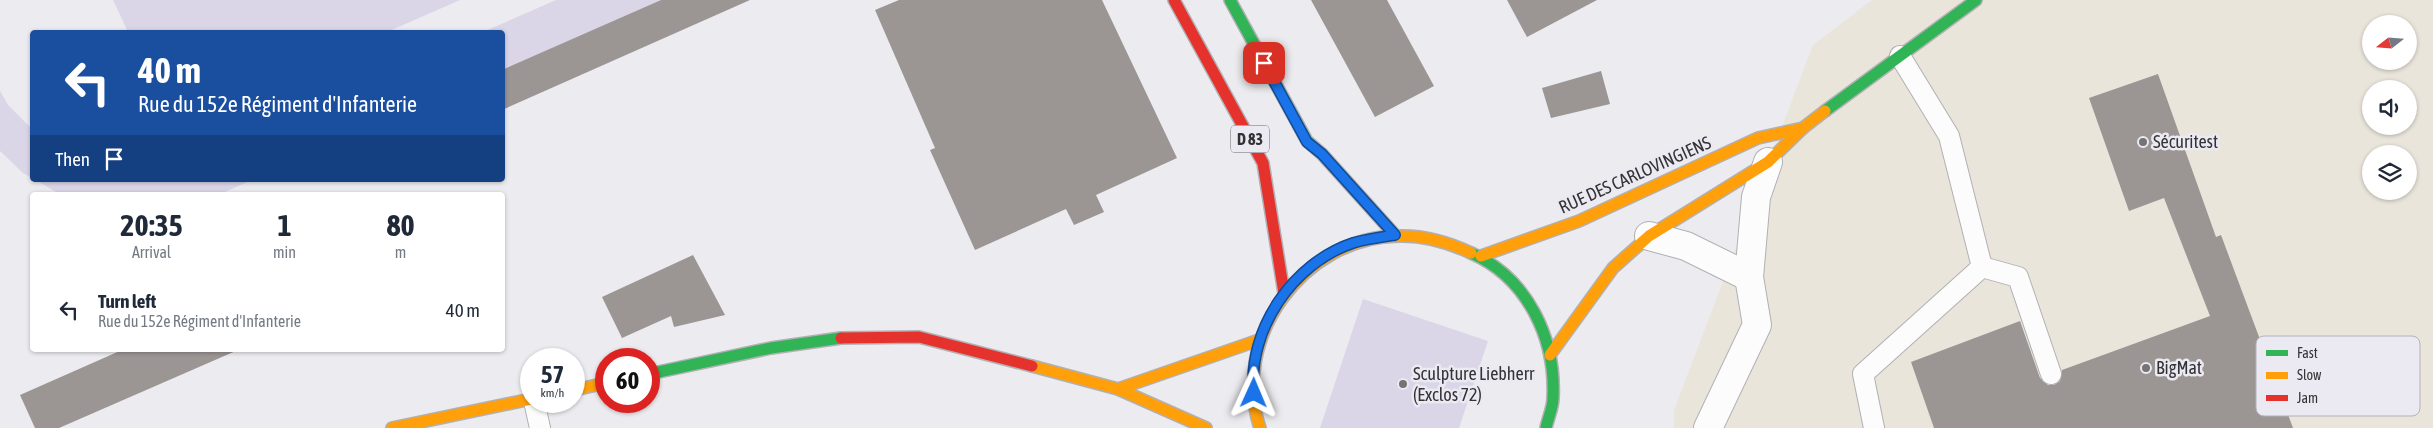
<!DOCTYPE html>
<html lang="en">
<head>
<meta charset="utf-8">
<style>
	:root { --surface:#fff; --page:#f2f2f3; --text:#1f2937; --muted:#747a83 }
	body { margin:0; font-family:"Asap Condensed",sans-serif; background:var(--page); color:var(--text); height:100vh; display:flex; flex-direction:column; font-size:19px; white-space:nowrap }
	* { box-sizing:border-box; margin:0 }
	p { font-size:16px; color:var(--muted) }
	.icon { flex:none; width:28px; height:28px; fill:none; stroke:currentColor; stroke-width:2; stroke-linecap:round; stroke-linejoin:round }
	.map { position:relative; flex:1; overflow:hidden }
	.drawer { position:absolute; left:30px; top:192px; width:475px; height:160px; display:flex; flex-direction:column; background:var(--surface); border-radius:5px; box-shadow:0 1px 4px #0004 }
	.drawer>* { flex:none }
	.banner { position:absolute; left:30px; top:30px; width:475px; height:152px; border-radius:5px; box-shadow:0 1px 4px #0004; background:#1a4fa0; color:#fff; overflow:hidden }
	.needle { width:32px; rotate:253deg }
	.controls { position:absolute; left:2362px; top:15px; display:grid; gap:10px }
	.controls a { display:grid; place-items:center; width:55px; height:55px; border-radius:50%; background:var(--surface); box-shadow:0 1px 4px #0004; font-size:25px }
	.speed { position:absolute; left:520px; top:348px; display:flex; gap:10px; font-size:25px; font-weight:700; text-align:center }
	.speed>* { display:grid; place-content:center; width:65px; height:65px; border-radius:50%; background:var(--surface); box-shadow:0 1px 4px #0004; line-height:1 }
	.speed small { font-size:12px; font-weight:400 }
	.speed .limit { border:8px solid #d22; background:#fff; color:#111 }
	.pin { position:absolute; display:grid; place-items:center; width:42px; height:42px; color:#fff; margin:-21px; border-radius:10px; box-shadow:0 2px 8px #0006 }
	.me { position:absolute; width:55px; margin:-28px; rotate:1deg; stroke-linejoin:round; filter:drop-shadow(0 0 4px #0008) }
	.turn { display:flex; align-items:center; gap:18px; height:105px; padding:0 25px; font-size:22px }
	.turn .icon { width:65px; height:65px; stroke-width:2.5 }
	.turn b { display:block; font-size:35px; line-height:42px }
	.then { display:flex; align-items:center; height:48px; padding:0 25px; background:#0003; gap:10px; font-size:19px }
	.eta { display:flex; justify-content:space-evenly; align-items:center; height:85px; text-align:center }
	.eta b { font-size:30px; font-weight:700; line-height:35px }
	ul { padding:0; list-style:none }
	li { display:flex; align-items:center; gap:15px; height:65px; padding:0 25px }
	li div { flex:1 }
	li b { display:block; font-size:19px }
	li em { font-style:normal }
	.map>svg:first-child { display:block }
	.industrial { fill:#eae5db; fill-rule:evenodd }
	.green { fill:#dad6e7 }
	.building { fill:#9b9594 }
	.lines { fill:none; stroke-linecap:round; stroke-linejoin:round }
	.lane-casing { stroke:#b1b0b4; stroke-width:22 }
	.street-casing { stroke:#b1b0b4; stroke-width:30 }
	.fast-casing { stroke:#b1b0b4; stroke-width:14 }
	.slow-casing { stroke:#b1b0b4; stroke-width:14 }
	.jam-casing { stroke:#b1b0b4; stroke-width:14 }
	.lane { stroke:#fcfcfd; stroke-width:20 }
	.street { stroke:#fcfcfd; stroke-width:28 }
	.fast { stroke:#30b455; stroke-width:11 }
	.slow { stroke:#ff9f0a; stroke-width:11 }
	.jam { stroke:#e5322d; stroke-width:11 }
	.route-casing { stroke:#114b97; stroke-width:12 }
	.route { stroke:#1a73e8; stroke-width:9 }
	.poi-dot { fill:#747376; stroke:#ebe9f1; stroke-width:2 }
	.labels { text-anchor:middle; stroke-width:5; stroke-linejoin:round; paint-order:stroke }
	.shield { fill:#ebe9f1; stroke:#6a696d; stroke-width:1 }
	.shield-label { font-size:16px; font-weight:bold; fill:#333235 }
	.poi-label { font-size:18px; fill:#333235; stroke:#ebe9f1; text-anchor:start }
	.street-label { font-size:18px; fill:#333235; stroke:#ebe9f1 }
	.key { fill:#ebe9f1; stroke:#b4b2b9; stroke-width:1 }
	.key-label { font-size:14px; fill:#333235 }
</style>
</head>
<body>
<div class="map">
<svg width="2433" height="428" viewBox="0 0 2433 428">
	<rect width="100%" height="100%" fill="#ecebef"/>
	<!-- industrial -->
	<path class="industrial" d="M1872,0H2433V428H1674V410L1813,45ZM2371,24H2409V61H2371ZM2371,89H2409V126H2371ZM2371,154H2409V191H2371Z"/>
	<!-- green -->
	<g class="green">
		<path d="M113,0H460L387,32H128Z"/>
		<path d="M556,0H661L503,70L502,32H483Z"/>
		<path d="M0,91L8,105L32,129V178L23,173L0,151Z"/>
		<path d="M36,180H252L218,195H61Z"/>
		<path d="M1363,299L1488,341L1459,428H1320Z"/>
	</g>
	<!-- building -->
	<g class="building">
		<path d="M661,0H750L502,110V70Z"/>
		<path d="M899,0H1102L1177,158L1096,195L1104,212L1074,225L1066,209L975,250L930,150L935,148L875,10Z"/>
		<path d="M1311,0H1387L1434,86L1375,117Z"/>
		<path d="M1507,0H1597L1527,37Z"/>
		<path d="M1601,71L1610,104L1551,118L1542,88Z"/>
		<path d="M2158,74L2216,237L2221,235L2293,428H1934L1911,362L2020,321L2040,378L2048,385H2054L2060,381L2062,370L2210,316L2164,198L2129,211L2089,98Z"/>
		<path d="M693,255L725,315L674,327L671,316L622,338L602,297Z"/>
		<path d="M122,350H238L59,428H35L20,395Z"/>
	</g>
	<g class="lines">
		<defs>
			<g id="lane">
				<path d="M1982,267L2018,277L2051,374"/>
				<path d="M534,401L540,428"/>
				<path d="M1874,428L1863,374L1982,267L1949,136L1900,56"/>
			</g>
			<g id="street">
				<path d="M1649,236L1686,246L1749,277"/>
				<path d="M1708,428L1757,325L1749,277L1756,197L1768,162"/>
			</g>
			<g id="fast">
				<path d="M1230,0L1307,141L1322,154L1395,235"/>
				<path d="M1825,111L1976,0"/>
				<path d="M1471,253C1528,278 1556,339 1553,398C1553,408 1548,418 1546,428"/>
				<path d="M649,374L771,348L841,338"/>
			</g>
			<g id="slow">
				<path d="M1481,256L1579,221L1758,138L1803,128"/>
				<path d="M1550,355L1613,268L1649,236L1768,162L1803,128L1825,111"/>
				<path d="M1032,366L1118,389L1206,428"/>
				<path d="M1118,389L1259,340"/>
				<path d="M574,390L606,383"/>
				<path d="M392,428L531,399"/>
				<path d="M1260,428C1230,338 1303,237 1398,236C1425,235 1448,242 1471,253"/>
			</g>
			<g id="jam">
				<path d="M1174,0L1263,163L1284,293"/>
				<path d="M841,338L919,337L1032,366"/>
			</g>
		</defs>
		<!-- lane casing -->
		<use href="#lane" class="lane-casing"/>
		<!-- street casing -->
		<use href="#street" class="street-casing"/>
		<!-- fast casing -->
		<use href="#fast" class="fast-casing"/>
		<!-- slow casing -->
		<use href="#slow" class="slow-casing"/>
		<!-- jam casing -->
		<use href="#jam" class="jam-casing"/>
		<!-- lane -->
		<use href="#lane" class="lane"/>
		<!-- street -->
		<use href="#street" class="street"/>
		<!-- fast -->
		<use href="#fast" class="fast"/>
		<!-- slow -->
		<use href="#slow" class="slow"/>
		<!-- jam -->
		<use href="#jam" class="jam"/>
	</g>
	<g class="lines">
		<defs>
			<path id="route" d="M1254,393C1247,330 1293,263 1353,243C1366,239 1381,237 1395,235L1322,154L1307,142L1264,63"/>
		</defs>
		<!-- route casing -->
		<use href="#route" class="route-casing"/>
		<!-- route -->
		<use href="#route" class="route"/>
	</g>
	<!-- markers -->
	<g class="poi-dot">
		<circle cx="2143" cy="142" r="5"/>
		<circle cx="2146" cy="368" r="5"/>
		<circle cx="1403" cy="384" r="5"/>
	</g>
	<g class="labels">
		<!-- shield labels -->
		<rect class="shield" x="1231" y="125.5" width="38" height="27" rx="4"/>
		<g class="shield-label">
			<text x="1250" y="145">D 83</text>
		</g>
		<!-- poi labels -->
		<g class="poi-label">
			<text x="2153" y="148">Sécuritest</text>
			<text x="2156" y="374">BigMat</text>
			<text x="1413" y="380">Sculpture Liebherr<tspan x="1413" dy="21">(Exclos 72)</tspan></text>
		</g>
		<!-- street labels -->
		<g class="street-label">
			<text transform="translate(1635 175) rotate(-24)" y="6">RUE DES CARLOVINGIENS</text>
		</g>
	</g>
	<!-- legend -->
	<rect x="2256" y="336" width="164" height="80" rx="8" class="key"/>
	<rect x="2266" y="350" width="22" height="6" fill="#30b455"/>
	<rect x="2266" y="372" width="22" height="7" fill="#ff9f0a"/>
	<rect x="2266" y="395" width="22" height="6" fill="#e5322d"/>
	<g class="key-label">
		<text x="2297" y="358">Fast</text>
		<text x="2297" y="380">Slow</text>
		<text x="2297" y="403">Jam</text>
	</g>
</svg>
<div class="controls">
<a><svg class="needle" viewBox="-14 -14 28 28"><path d="M0-13l5 13h-10z" fill="#e53935"/><path d="M0 13l5-13h-10z" fill="#747a83"/></svg></a>
<a><svg class="icon" aria-label="sound" viewBox="0 0 24 24"><path d="M4 9h4l5-4v14l-5-4H4zM17 9q2 3 0 6"/></svg></a>
<a><svg class="icon" aria-label="layers" viewBox="0 0 24 24"><path d="M12 4l9 5-9 5-9-5zM3 14l9 5 9-5"/></svg></a>
</div>
<div class="speed"><div>57<small>km/h</small></div><div class="limit">60</div></div>
<div class="pin" style="left:1264px;top:63px;background:#d93025"><svg class="icon" aria-label="arrive" viewBox="0 0 24 24"><path d="M6 21V4h12l-3 4 3 4H6"/></svg></div>
<svg class="me" style="left:1254px;top:393px" viewBox="-20 -20 40 40"><path d="M0-17L14 15 0 8-14 15z" fill="#1a73e8" stroke="#fff" stroke-width="4"/></svg>
<div class="banner">
<div class="turn"><svg class="icon" aria-label="left" viewBox="0 0 24 24"><path d="M17 20v-9H6M10 6l-5 5 5 5"/></svg><div><b>40 m</b>Rue du 152e Régiment d'Infanterie</div></div>
<div class="then">Then<svg class="icon" aria-label="arrive" viewBox="0 0 24 24"><path d="M6 21V4h12l-3 4 3 4H6"/></svg></div>
</div>
<section class="drawer">
<div class="eta">
<div><b>20:35</b><p>Arrival</p></div>
<div><b>1</b><p>min</p></div>
<div><b>80</b><p>m</p></div>
</div>
<ul>
<li><svg class="icon" aria-label="left" viewBox="0 0 24 24"><path d="M17 20v-9H6M10 6l-5 5 5 5"/></svg><div><b>Turn left</b><p>Rue du 152e Régiment d'Infanterie</p></div><em>40 m</em></li>
</ul>
</section>
</div>
</body>
</html>
